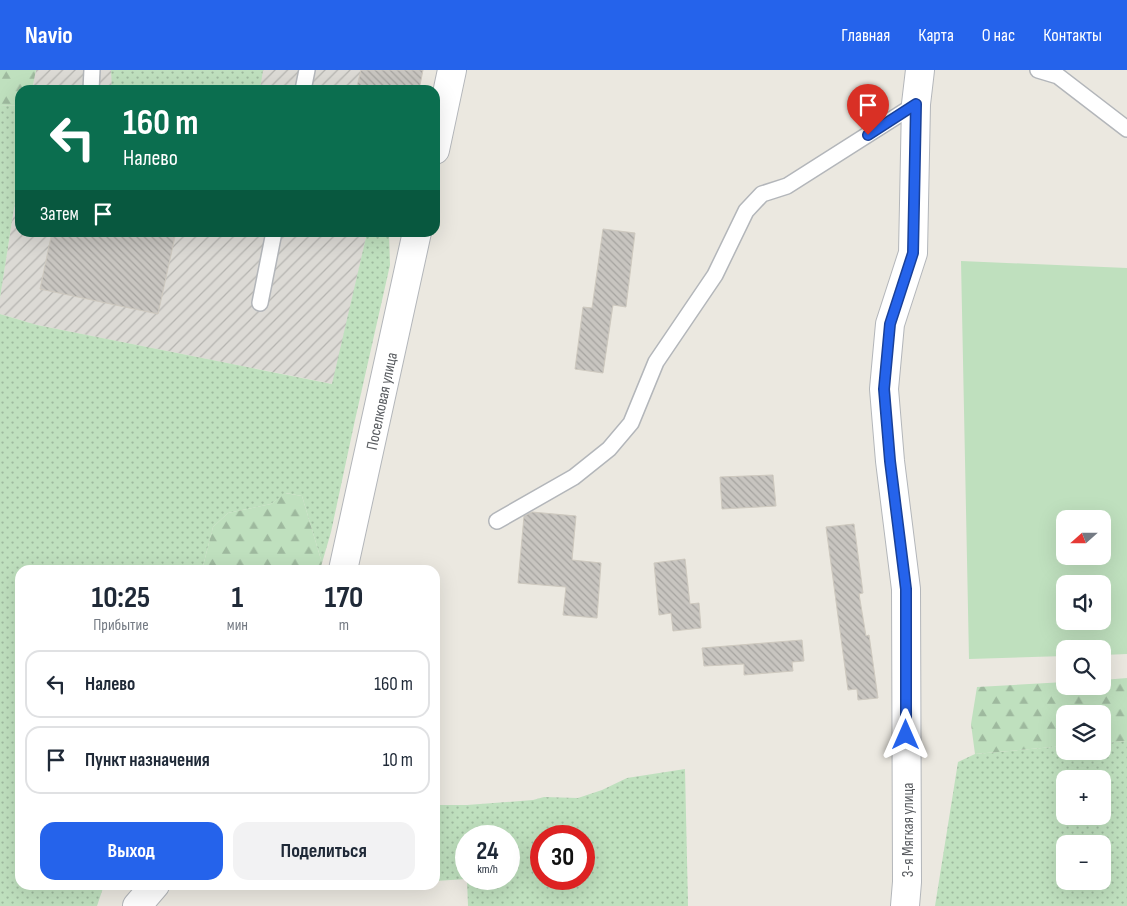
<!DOCTYPE html>
<html lang="ru">
<head>
<meta charset="utf-8">
<style>
	:root { --surface:#fff; --page:#f2f2f3; --text:#1f2937; --muted:#747a83; --line:#e0e1e3; --accent:#2563eb }
	body { margin:0; font-family:"Sofia Sans Condensed",sans-serif; background:var(--page); color:var(--text); height:100vh; display:flex; flex-direction:column; font-size:19px; white-space:nowrap }
	* { box-sizing:border-box; margin:0 }
	p { font-size:16px; color:var(--muted) }
	.icon { flex:none; width:28px; height:28px; fill:none; stroke:currentColor; stroke-width:2; stroke-linecap:round; stroke-linejoin:round }
	.map { position:relative; flex:1; overflow:hidden }
	.side { position:absolute; left:15px; top:495px; width:425px; height:325px; display:flex; flex-direction:column; background:var(--surface); border-radius:15px; box-shadow:0 5px 20px #0002 }
	.side>* { flex:none }
	.hud { position:absolute; left:15px; top:15px; width:425px; height:152px; border-radius:15px; box-shadow:0 5px 20px #0002; background:#0b6e4f; color:#fff; overflow:hidden }
	.needle { width:32px; rotate:249deg }
	.fabs { position:absolute; left:1056px; top:440px; display:grid; gap:10px }
	.fabs a { display:grid; place-items:center; width:55px; height:55px; border-radius:10px; background:var(--surface); box-shadow:0 5px 20px #0002; font-size:25px }
	.speed { position:absolute; left:455px; top:755px; display:flex; gap:10px; font-size:25px; font-weight:700; text-align:center }
	.speed>* { display:grid; place-content:center; width:65px; height:65px; border-radius:50%; background:var(--surface); box-shadow:0 5px 20px #0002; line-height:1 }
	.speed small { font-size:12px; font-weight:400 }
	.speed .limit { border:8px solid #d22; background:#fff; color:#111 }
	.pin { position:absolute; display:grid; place-items:center; width:42px; height:42px; color:#fff; margin:-51px -21px; border-radius:50% 50% 50% 0; rotate:-45deg; box-shadow:0 0 5px #0007 }
	.pin .icon { rotate:45deg }
	.me { position:absolute; width:55px; margin:-28px; rotate:0deg; stroke-linejoin:round; filter:drop-shadow(0 0 4px #0008) }
	.turn { display:flex; align-items:center; gap:18px; height:105px; padding:0 25px; font-size:22px }
	.turn .icon { width:65px; height:65px; stroke-width:2.5 }
	.turn b { display:block; font-size:35px; line-height:42px }
	.then { display:flex; align-items:center; height:48px; padding:0 25px; background:#0003; gap:10px; font-size:19px }
	.eta { display:flex; justify-content:space-evenly; align-items:center; height:85px; text-align:center }
	.eta b { font-size:30px; font-weight:700; line-height:35px }
	.primary-button { display:flex; gap:10px; margin-top:auto; padding:10px 25px }
	.primary-button a { flex:1; height:58px; border-radius:15px; background:var(--accent); color:#fff; font-size:20px; font-weight:700; line-height:58px; text-align:center }
	.primary-button a+a { background:var(--page); color:var(--text) }
	ul { padding:0; list-style:none }
	li { display:flex; align-items:center; gap:15px; height:68px; margin:0 10px 8px; padding:0 15px; border:2px solid var(--line); border-radius:15px }
	li div { flex:1 }
	li b { display:block; font-size:19px }
	li em { font-style:normal }
	header { display:flex; align-items:center; gap:30px; box-sizing:border-box; height:70px; padding:0 25px; background:var(--accent); color:#fff }
	header strong { font-size:24px }
	nav { display:flex; gap:28px; margin-inline-start:auto; font-size:18px }
	.map>svg:first-child { display:block }
	.industrial { fill:url(#industrial-furrows) }
	.grass { fill:url(#grass-dots); fill-rule:evenodd }
	.forest { fill:url(#forest-firs) }
	.pitch { fill:#bfe0be; fill-rule:evenodd }
	.building { fill:url(#building-back-hatch); stroke:#cec9bf }
	.lines { fill:none; stroke-linecap:round; stroke-linejoin:round }
	.lane-casing { stroke:#b3b6ba; stroke-width:18 }
	.street-casing { stroke:#b3b6ba; stroke-width:30 }
	.lane { stroke:#fff; stroke-width:15 }
	.street { stroke:#fff; stroke-width:28 }
	.route-casing { stroke:#184099; stroke-width:12 }
	.route { stroke:#2563eb; stroke-width:9 }
	.labels { text-anchor:middle; stroke-width:4.5; stroke-linejoin:round; paint-order:stroke }
	.street-label { font-size:16px; fill:#595c60; stroke:#fff }
</style>
</head>
<body>
<header>
<strong>Navio</strong>
<nav><a>Главная</a><a>Карта</a><a>О нас</a><a>Контакты</a></nav>
</header>
<div class="map">
<svg width="1127" height="836" viewBox="0 0 1127 836">
	<defs>
		<pattern id="industrial-furrows" width="10" height="10" patternUnits="userSpaceOnUse" patternTransform="scale(1.25)"><rect width="10" height="10" fill="#dcdad5"/><path d="M-1 1l2-2M0 10L10 0M9 11l2-2" fill="none" stroke="#b5b4b0"/></pattern>
		<pattern id="grass-dots" width="8" height="8" patternUnits="userSpaceOnUse" patternTransform="scale(1.25)"><rect width="8" height="8" fill="#bfe0be"/><path d="M2 2h.1M6 6h.1" fill="none" stroke="#9eb99e" stroke-width="1.8" stroke-linecap="round"/></pattern>
		<pattern id="forest-firs" width="22" height="20" patternUnits="userSpaceOnUse" patternTransform="scale(1.25)"><rect width="22" height="20" fill="#bfe0be"/><path d="M5 1l3.5 6h-7zM16 11l3.5 6h-7z" fill="#9eb99e"/></pattern>
		<pattern id="building-back-hatch" width="6" height="6" patternUnits="userSpaceOnUse" patternTransform="scale(1.25)"><rect width="6" height="6" fill="#c8c5c0"/><path d="M-1 5l2 2M0 0l6 6M5-1l2 2" fill="none" stroke="#a5a39f"/></pattern>
	</defs>
	<rect width="100%" height="100%" fill="#ebe8e0"/>
	<!-- industrial -->
	<g class="industrial">
		<path d="M36,0H423L419,20H32Z"/>
		<path d="M20,100V162L367,163L333,314L37,255L0,244V228Z"/>
	</g>
	<!-- grass -->
	<g class="grass">
		<path d="M111,0H263L260,20H112Z"/>
		<path d="M0,35L20,36V100L0,228Z"/>
		<path d="M367,163H389L390,195L355,350L331,462L322,493L302,426L286,423L271,434L228,443L213,457L202,500H20V815H95L103,818L97,836H0V244L37,255L332,314Z"/>
		<path d="M1127,671V836H935L958,692L975,684L1065,676V681H1102L1103,673ZM1065,709H1102V746H1065ZM1065,774H1102V811H1065Z"/>
		<path d="M685,699L688,836H468L467,809L435,811V735H467L533,730L544,727L578,728L602,720L627,708ZM466,766H509V809H466ZM584,766V809H541V766Z"/>
		<path d="M224,815H335L223,820Z"/>
	</g>
	<!-- forest -->
	<g class="forest">
		<path d="M0,0H36L32,20H20V36L0,35Z"/>
		<path d="M285,423L302,426L322,493L320,500H202L213,457L228,443L271,434Z"/>
		<path d="M1127,608V671L1103,673L1102,644H1065V676L975,684L971,654L977,617L1065,612V616H1102L1103,610Z"/>
	</g>
	<!-- pitch -->
	<path class="pitch" d="M961,191L1127,198V584L1103,585L1102,579H1065V586L969,589ZM1065,449H1102V486H1065ZM1065,514H1102V551H1065Z"/>
	<!-- building -->
	<g class="building">
		<path d="M361,0H423L419,20H356Z"/>
		<path d="M603,159L635,163L626,237L613,235L603,303L575,299L583,237L592,238Z"/>
		<path d="M52,162H176L158,244L40,219Z"/>
		<path d="M773,405L776,436L722,439L720,407Z"/>
		<path d="M532,442L576,446L572,490L601,493L597,548L563,545L566,517L518,513L524,446Z"/>
		<path d="M854,454L863,523L859,524L866,566L869,565L878,628L858,630L857,619L848,620L826,457Z"/>
		<path d="M685,489L690,534L699,533L701,558L673,561L671,543L659,545L654,493Z"/>
		<path d="M802,570L804,591L792,592L793,601L744,605V594L704,596L702,578Z"/>
	</g>
	<g class="lines">
		<defs>
			<g id="lane">
				<path d="M1038,0L1058,6L1127,59"/>
				<path d="M91,20L92,0"/>
				<path d="M303,20L307,0"/>
				<path d="M260,233L274,162"/>
				<path d="M497,451L574,407L609,379L631,353L656,292L715,205L746,141L762,124L787,116L916,34"/>
			</g>
			<g id="street">
				<path d="M435,80L452,0"/>
				<path d="M343,500L417,162"/>
				<path d="M137,836L155,815"/>
				<path d="M905,836L907,812L906,519L890,391L884,319L890,254L913,183L916,34L920,0"/>
			</g>
		</defs>
		<!-- lane casing -->
		<use href="#lane" class="lane-casing"/>
		<!-- street casing -->
		<use href="#street" class="street-casing"/>
		<!-- lane -->
		<use href="#lane" class="lane"/>
		<!-- street -->
		<use href="#street" class="street"/>
	</g>
	<g class="lines">
		<defs>
			<path id="route" d="M868,65L916,34L913,183L890,254L884,319L890,391L906,519V665"/>
		</defs>
		<!-- route casing -->
		<use href="#route" class="route-casing"/>
		<!-- route -->
		<use href="#route" class="route"/>
	</g>
	<g class="labels">
		<!-- street labels -->
		<g class="street-label">
			<text transform="translate(381 331) rotate(-78)" y="6">Поселковая улица</text>
			<text transform="translate(907 760) rotate(-90)" y="6">3-я Мягкая улица</text>
		</g>
	</g>
</svg>
<div class="fabs">
<a><svg class="needle" viewBox="-14 -14 28 28"><path d="M0-13l5 13h-10z" fill="#e53935"/><path d="M0 13l5-13h-10z" fill="#747a83"/></svg></a>
<a><svg class="icon" aria-label="sound" viewBox="0 0 24 24"><path d="M4 9h4l5-4v14l-5-4H4zM17 9q2 3 0 6"/></svg></a>
<a><svg class="icon" aria-label="search" viewBox="0 0 24 24"><circle cx="10" cy="10" r="6"/><path d="M15 15l6 6"/></svg></a>
<a><svg class="icon" aria-label="layers" viewBox="0 0 24 24"><path d="M12 4l9 5-9 5-9-5zM3 14l9 5 9-5"/></svg></a>
<a>+</a>
<a>−</a>
</div>
<div class="speed"><div>24<small>km/h</small></div><div class="limit">30</div></div>
<div class="pin" style="left:868px;top:65px;background:#d93025"><svg class="icon" aria-label="arrive" viewBox="0 0 24 24"><path d="M6 21V4h12l-3 4 3 4H6"/></svg></div>
<svg class="me" style="left:906px;top:665px" viewBox="-20 -20 40 40"><path d="M0-17L14 15 0 8-14 15z" fill="#2563eb" stroke="#fff" stroke-width="4"/></svg>
<div class="hud">
<div class="turn"><svg class="icon" aria-label="left" viewBox="0 0 24 24"><path d="M17 20v-9H6M10 6l-5 5 5 5"/></svg><div><b>160 m</b>Налево</div></div>
<div class="then">Затем<svg class="icon" aria-label="arrive" viewBox="0 0 24 24"><path d="M6 21V4h12l-3 4 3 4H6"/></svg></div>
</div>
<section class="side">
<div class="eta">
<div><b>10:25</b><p>Прибытие</p></div>
<div><b>1</b><p>мин</p></div>
<div><b>170</b><p>m</p></div>
</div>
<ul>
<li><svg class="icon" aria-label="left" viewBox="0 0 24 24"><path d="M17 20v-9H6M10 6l-5 5 5 5"/></svg><div><b>Налево</b></div><em>160 m</em></li>
<li><svg class="icon" aria-label="arrive" viewBox="0 0 24 24"><path d="M6 21V4h12l-3 4 3 4H6"/></svg><div><b>Пункт назначения</b></div><em>10 m</em></li>
</ul>
<div class="primary-button"><a>Выход</a><a>Поделиться</a></div>
</section>
</div>
</body>
</html>
